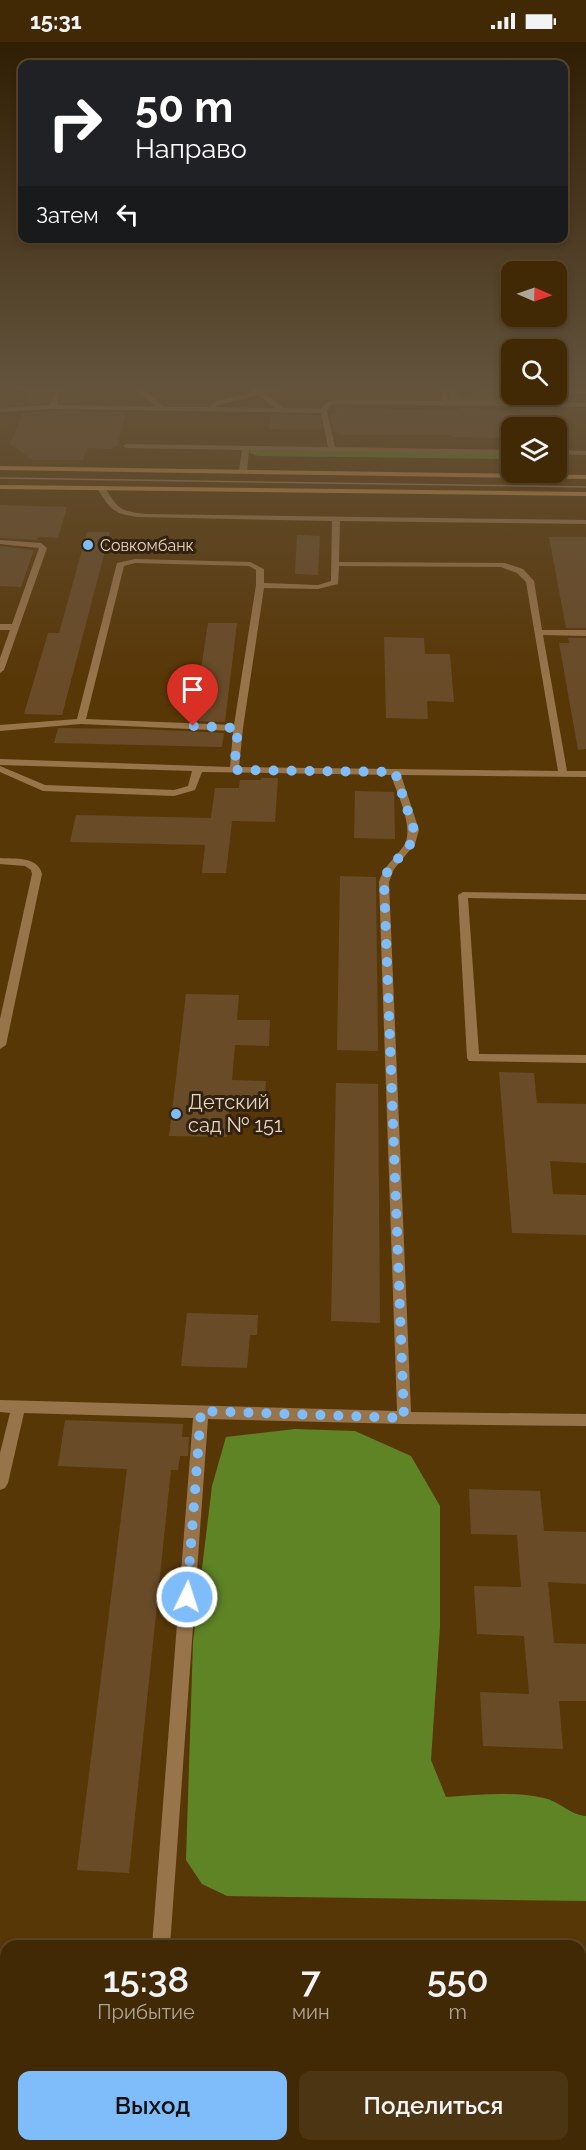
<!DOCTYPE html>
<html lang="ru">
<head>
<meta charset="utf-8">
<style>
	:root { --surface:#422905; --page:#4c3513; --text:#f1f3f6; --muted:#aea69a; --line:#5a4527; --accent:#7fbdfa }
	body { margin:0; font-family:Raleway,sans-serif; background:var(--page); color:var(--text); height:100vh; display:flex; flex-direction:column; font-size:22px; white-space:nowrap }
	* { box-sizing:border-box; margin:0 }
	p { font-size:20px; color:var(--muted) }
	.icon { flex:none; width:33px; height:33px; fill:none; stroke:currentColor; stroke-width:2; stroke-linecap:round; stroke-linejoin:round }
	.map { position:relative; flex:1; overflow:hidden }
	.drawer { position:absolute; left:0px; top:1898px; width:586px; height:212px; display:flex; flex-direction:column; background:var(--surface); border-radius:18px 18px 0 0; box-shadow:0 3px 9px #0003,0 0 0 2px var(--line) }
	.drawer>* { flex:none }
	.guide { position:absolute; left:18px; top:18px; width:550px; height:183px; border-radius:12px; box-shadow:0 3px 9px #0003,0 0 0 2px var(--line); background:#202124; color:#fff; overflow:hidden }
	.needle { width:39px; rotate:92deg }
	.fabs { position:absolute; left:501px; top:219px; display:grid; gap:12px }
	.fabs a { display:grid; place-items:center; width:66px; height:66px; border-radius:12px; background:var(--surface); box-shadow:0 3px 9px #0003,0 0 0 2px var(--line); font-size:30px }
	.pin { position:absolute; display:grid; place-items:center; width:51px; height:51px; color:#fff; margin:-62px -26px; border-radius:50% 50% 50% 0; rotate:-45deg; box-shadow:0 0 6px #0007 }
	.pin .icon { rotate:45deg }
	.me { position:absolute; width:66px; margin:-33px; rotate:4deg; stroke-linejoin:round; filter:drop-shadow(0 0 4px #0008) }
	.turn { display:flex; align-items:center; gap:21px; height:126px; padding:0 18px; font-size:27px }
	.turn .icon { width:78px; height:78px; stroke-width:2.5 }
	.turn b { display:block; font-size:42px; line-height:51px }
	.then { display:flex; align-items:center; height:57px; padding:0 18px; background:#0003; gap:12px; font-size:22px }
	.eta { display:flex; justify-content:space-evenly; align-items:center; height:102px; text-align:center }
	.eta b { font-size:36px; font-weight:600; line-height:42px }
	.action { display:flex; gap:12px; margin-top:auto; padding:12px 18px }
	.action a { flex:1; height:69px; border-radius:12px; background:var(--accent); color:#111; font-size:24px; font-weight:600; line-height:69px; text-align:center }
	.action a+a { background:var(--page); color:var(--text) }
	.status { display:flex; justify-content:space-between; align-items:center; height:42px; padding:0 30px; background:var(--surface); direction:ltr }
	.status svg { height:16px; fill:currentColor }
	.map>svg:first-child { display:block }
	.green { fill:#53702d }
	.forest { fill:#5e8426 }
	.building { fill:#694b28 }
	.lines { fill:none; stroke-linecap:round; stroke-linejoin:round }
	.lane { fill:#98744b; fill-rule:evenodd }
	.secondary { fill:#ca904c; fill-rule:evenodd }
	.tram { stroke:#9e8360; stroke-width:1.5 }
	.route { stroke:#7fbdfa; stroke-width:10; stroke-dasharray:0 18 }
	.poi-dot { fill:#7fbdfa; stroke:#322211; stroke-width:2 }
	.labels { text-anchor:middle; stroke-width:6; stroke-linejoin:round; paint-order:stroke }
	.far-poi-label { font-size:16px; fill:#ead5bf; stroke:#322211; text-anchor:start }
	.poi-label { font-size:20px; fill:#ead5bf; stroke:#322211; text-anchor:start }
</style>
</head>
<body>
<div class="status"><b>15:31</b><svg viewBox="0 0 49 12"><path d="M0 12V9h3v3zM5 12V6h3v6zM10 12V3h3v9zM15 12V0h3v12zM26 1h20v11H26zM47 4h2v5h-2z"/></svg></div>
<div class="map">
<svg width="586" height="2108" viewBox="0 0 586 2108">
	<rect width="100%" height="100%" fill="#583707"/>
	<!-- green -->
	<path class="green" d="M478,341H511V345L494,349L512,360L449,359L448,348L479,349Z"/>
	<!-- forest -->
	<g class="forest">
		<path d="M250,408L511,411L512,417L258,414L249,411Z"/>
		<path d="M295,1387L355,1389L411,1414L440,1464V1585L431,1718L446,1755C479,1753 511,1749 544,1756C559,1759 570,1773 586,1774V1859L227,1854L202,1842L186,1818L193,1600L212,1444L226,1395Z"/>
	</g>
	<!-- building -->
	<g class="building">
		<path d="M458,341H477L479,357H459Z"/>
		<path d="M62,345H80L75,361H60Z"/>
		<path d="M30,352H51L48,361L26,362Z"/>
		<path d="M335,366L460,368V366H480V368L518,369L520,386H512V394H500V396L451,395V393H341L334,389L330,372H335Z"/>
		<path d="M53,369L126,370L117,404L110,407L87,406L83,418H32L10,402L23,371Z"/>
		<path d="M271,372L319,373L322,388L269,387Z"/>
		<path d="M0,463L67,465L58,496L38,495L37,498L0,496Z"/>
		<path d="M87,490H110L62,673L24,672L48,591H59Z"/>
		<path d="M297,493L320,494L318,533L295,532Z"/>
		<path d="M549,495H586V586H566Z"/>
		<path d="M0,504L34,508L21,545L0,544Z"/>
		<path d="M208,581H237L225,680L193,679Z"/>
		<path d="M384,595L424,596L425,612H450L454,660L427,659L428,677L386,676Z"/>
		<path d="M568,596H586V707L578,708L559,601H569Z"/>
		<path d="M58,686L140,687L224,691L222,705L54,701Z"/>
		<path d="M261,736H278L275,780L232,779L226,831H202L205,803L70,800L76,773L211,776L215,746H239L240,738H261Z"/>
		<path d="M355,749L394,750L395,797L354,796Z"/>
		<path d="M340,834L376,835L378,1009L337,1008Z"/>
		<path d="M186,952L239,953L237,978H270L269,1004L235,1003L232,1038L266,1039L264,1067L229,1066L227,1095L169,1094Z"/>
		<path d="M499,1030L534,1031L537,1061L586,1062V1121L550,1119L553,1152L586,1153V1193L512,1191Z"/>
		<path d="M336,1041L378,1042L380,1281L331,1279Z"/>
		<path d="M187,1271L258,1273L257,1293H250L247,1326L181,1324Z"/>
		<path d="M65,1378L183,1382L182,1395H189L188,1414H180L178,1428H171L129,1831L77,1828L127,1427L58,1424Z"/>
		<path d="M469,1447L540,1449L544,1489L586,1490V1542L548,1540L554,1601L586,1602V1659H559L563,1707L483,1704L480,1650L529,1652L524,1594L477,1592L474,1544L521,1545L517,1493L471,1492Z"/>
	</g>
	<g class="lines">
		<!-- lane -->
		<g class="lane">
			<path d="M12,341H18L19,344L60,346L57,363L156,365L129,341H137L164,365H211V363L217,359L254,350L243,341H251L261,349L296,341H310L265,352L284,366L322,367L325,361L335,358L442,359L441,341H447L448,359L586,361V365L335,362L330,363L327,369L335,405L512,408V412L249,408L247,429L243,431L239,429L242,408L126,406L123,404L126,402L328,405L321,371L53,367L0,370V366L50,363L54,349L16,348L13,346ZM258,353L275,366L215,365L221,362Z"/>
			<path d="M575,347H586V351H575L548,358L545,356Z"/>
			<path d="M556,408L586,409V413L556,412Z"/>
			<path d="M98,444H104C119,468 119,469 147,472L586,478V482L340,479L339,520L505,521L523,527L534,539L542,588H586V594L543,593L567,729H586V735L401,733L419,788L415,802L394,827L389,840L411,1370L586,1372V1384L404,1382L208,1377L170,1904H152L193,1376L24,1371L8,1441L5,1446L0,1448V1411L10,1371L0,1370V1358L397,1369L379,840C383,825 394,817 403,805C416,788 397,752 391,733L202,730L195,748L174,754L43,749L0,730V724L45,743L174,748L188,744L192,729L0,723V717L230,725L233,689L81,682L0,689V683L77,677L117,521L135,517L250,520L264,527V541L318,543L331,539L332,479L138,475C113,472 110,467 97,446ZM135,521L249,524L256,528V543L234,683L86,677L124,524ZM339,524L501,525L517,531L526,540L558,729L239,725L243,686L264,546L318,547L338,542Z"/>
			<path d="M0,498L41,501L47,506L4,628L0,631V616L10,588H0V582H12L39,506L0,502Z"/>
			<path d="M0,816C14,817 38,814 42,832L6,1003L0,1007V977L32,832L31,828L25,824L0,822Z"/>
			<path d="M463,850L586,852V858L468,856L479,1012L586,1013V1021L469,1019L467,1016L458,853Z"/>
			<rect x="580" y="1915" width="6" height="18"/>
			<rect x="0" y="1958" width="6" height="20"/>
			<rect x="132" y="2103" width="20" height="5"/>
		</g>
		<!-- secondary -->
		<g class="secondary">
			<path d="M0,424L586,433V437L0,428Z"/>
			<path d="M0,443L586,450V454L0,447Z"/>
		</g>
		<!-- tram -->
		<path class="tram" d="M0,436L586,445"/>
	</g>
	<!-- sky -->
	<linearGradient id="sky" x2="0" y2="1"><stop stop-color="#301e04"/><stop offset="0.54" stop-color="#64533c"/><stop offset="1" stop-color="#64533c" stop-opacity="0"/></linearGradient>
	<rect width="586" height="637" fill="url(#sky)"/>
	<g class="lines">
		<!-- route -->
		<path class="route" d="M187,1555L201,1369L404,1376L384,840C387,818 415,810 414,788L395,730L234,728L238,686L193,684"/>
	</g>
	<!-- markers -->
	<g class="poi-dot">
		<circle cx="88" cy="503" r="6"/>
		<circle cx="176" cy="1072" r="6"/>
	</g>
	<g class="labels">
		<!-- far-poi labels -->
		<g class="far-poi-label">
			<text x="100" y="509">Совкомбанк</text>
		</g>
		<!-- poi labels -->
		<g class="poi-label">
			<text x="188" y="1067">Детский<tspan x="188" dy="23">сад № 151</tspan></text>
		</g>
	</g>
</svg>
<div class="fabs">
<a><svg class="needle" viewBox="-14 -14 28 28"><path d="M0-13l5 13h-10z" fill="#e53935"/><path d="M0 13l5-13h-10z" fill="#aea69a"/></svg></a>
<a><svg class="icon" aria-label="search" viewBox="0 0 24 24"><circle cx="10" cy="10" r="6"/><path d="M15 15l6 6"/></svg></a>
<a><svg class="icon" aria-label="layers" viewBox="0 0 24 24"><path d="M12 4l9 5-9 5-9-5zM3 14l9 5 9-5"/></svg></a>
</div>
<div class="pin" style="left:193px;top:684px;background:#d93025"><svg class="icon" aria-label="arrive" viewBox="0 0 24 24"><path d="M6 21V4h12l-3 4 3 4H6"/></svg></div>
<svg class="me" style="left:187px;top:1555px" viewBox="-20 -20 40 40"><circle r="17" fill="#7fbdfa" stroke="#fff" stroke-width="3"/><path d="M0-11L8 9 0 5-8 9z" fill="#fff"/></svg>
<div class="guide">
<div class="turn"><svg class="icon" aria-label="right" viewBox="0 0 24 24"><path d="M7 20v-9h11M14 6l5 5-5 5"/></svg><div><b>50 m</b>Направо</div></div>
<div class="then">Затем<svg class="icon" aria-label="left" viewBox="0 0 24 24"><path d="M17 20v-9H6M10 6l-5 5 5 5"/></svg></div>
</div>
<section class="drawer">
<div class="eta">
<div><b>15:38</b><p>Прибытие</p></div>
<div><b>7</b><p>мин</p></div>
<div><b>550</b><p>m</p></div>
</div>
<div class="action"><a>Выход</a><a>Поделиться</a></div>
</section>
</div>
</body>
</html>
